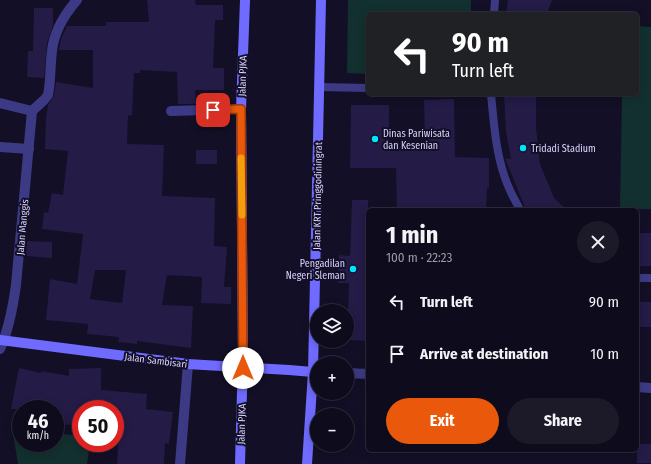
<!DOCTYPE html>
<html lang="en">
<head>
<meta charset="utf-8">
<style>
	:root { --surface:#0e0b1c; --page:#1c1929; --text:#f1f3f6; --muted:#9b9ba3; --line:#2e2b3b; --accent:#ea580c }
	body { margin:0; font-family:"Fira Sans Condensed",sans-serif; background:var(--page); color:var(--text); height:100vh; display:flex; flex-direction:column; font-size:15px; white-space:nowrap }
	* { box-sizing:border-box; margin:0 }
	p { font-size:13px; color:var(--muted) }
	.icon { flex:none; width:22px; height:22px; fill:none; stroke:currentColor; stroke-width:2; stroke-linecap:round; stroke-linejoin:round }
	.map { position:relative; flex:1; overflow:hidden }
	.side { position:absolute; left:366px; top:208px; width:273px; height:244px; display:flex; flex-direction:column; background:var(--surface); border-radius:6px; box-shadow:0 2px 10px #0003,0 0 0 1px var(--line) }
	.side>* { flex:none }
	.hud { position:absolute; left:366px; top:12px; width:273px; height:84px; border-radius:6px; box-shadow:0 2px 10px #0003,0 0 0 1px var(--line); background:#202124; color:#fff; overflow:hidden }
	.tools { position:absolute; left:310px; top:304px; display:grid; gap:8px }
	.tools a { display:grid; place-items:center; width:44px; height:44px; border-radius:50%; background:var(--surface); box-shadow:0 2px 10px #0003,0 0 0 1px var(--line); font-size:20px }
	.speed { position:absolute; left:12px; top:400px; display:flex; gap:8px; font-size:20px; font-weight:700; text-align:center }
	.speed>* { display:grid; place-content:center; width:52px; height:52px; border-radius:50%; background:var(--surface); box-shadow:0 2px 10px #0003,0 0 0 1px var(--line); line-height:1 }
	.speed small { font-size:10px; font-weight:400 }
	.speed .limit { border:6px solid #d22; background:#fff; color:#111 }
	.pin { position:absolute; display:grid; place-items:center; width:34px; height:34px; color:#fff; margin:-17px; border-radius:8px; box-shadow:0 2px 6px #0006 }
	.me { position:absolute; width:44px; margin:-22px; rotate:0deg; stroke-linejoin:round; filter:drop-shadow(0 0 3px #0008) }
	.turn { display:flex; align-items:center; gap:14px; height:84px; padding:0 20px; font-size:18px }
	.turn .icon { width:52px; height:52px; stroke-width:2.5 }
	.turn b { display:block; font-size:28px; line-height:34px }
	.round { display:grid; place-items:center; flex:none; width:42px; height:42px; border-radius:21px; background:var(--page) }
	.summary { display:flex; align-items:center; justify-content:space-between; height:68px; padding:0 20px }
	h1 { font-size:24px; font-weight:700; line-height:30px }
	.button { display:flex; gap:8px; margin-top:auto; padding:8px 20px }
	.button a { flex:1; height:46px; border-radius:24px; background:var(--accent); color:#fff; font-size:16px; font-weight:700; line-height:46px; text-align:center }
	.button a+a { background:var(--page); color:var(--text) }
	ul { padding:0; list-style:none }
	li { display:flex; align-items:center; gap:12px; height:52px; padding:0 20px }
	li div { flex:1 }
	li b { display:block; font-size:15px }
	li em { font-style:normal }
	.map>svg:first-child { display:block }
	.green { fill:#12302f }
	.building { fill:#241b47; fill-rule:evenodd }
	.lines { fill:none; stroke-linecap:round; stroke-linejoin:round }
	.lane { stroke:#3d3a85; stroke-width:8 }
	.street { stroke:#3d3a85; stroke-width:10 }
	.secondary { stroke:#6f6bff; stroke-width:10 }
	.secondary-bridge { stroke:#6f6bff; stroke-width:10 }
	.route-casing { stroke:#983908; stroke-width:10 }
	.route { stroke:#ea580c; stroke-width:7 }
	.slow { stroke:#f59e0b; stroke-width:7 }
	.poi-dot { fill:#00e5ff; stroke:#130f26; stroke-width:1.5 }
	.labels { text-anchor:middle; stroke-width:4; stroke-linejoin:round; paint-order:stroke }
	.street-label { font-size:10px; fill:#d9d4ff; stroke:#130f26 }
	.poi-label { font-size:10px; fill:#d9d4ff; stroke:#130f26; text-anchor:start }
</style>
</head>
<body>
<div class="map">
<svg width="651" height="464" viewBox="0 0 651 464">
	<rect width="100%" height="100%" fill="#130f26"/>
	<!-- green -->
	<g class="green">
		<path d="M348,0H471V14H368V74L347,73Z"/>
		<path d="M637,26L651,27V209H620L622,94H637Z"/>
		<path d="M12,427L21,428V443H55V433L81,436V443H90L87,464H18Z"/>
	</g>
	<!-- building -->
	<g class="building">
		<path d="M147,0H195L196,5H223V20H215L213,68H224V90H195L196,104H178L177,72L140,70V73H134L132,116L128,115L127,144L164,145L162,196L215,198L214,246L227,247L224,287H231V304L201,303L202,277L167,275L162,305L193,306L191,348L137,341V344L118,342L119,337L87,334L88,324L46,320L50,279L77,284L83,234L42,229L44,212L48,213L52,193L63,195L68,151L45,149L46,118L48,105L54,96L56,82L93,88V50H59L61,39L67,26H106V22H149ZM95,270H126L122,303L90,299Z"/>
		<path d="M508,0H552L547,14H506Z"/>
		<path d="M34,8H53V25L47,43L44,78L27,77L28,51H33Z"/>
		<path d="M504,94H536V128L540,164L554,198L567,210H526L505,158L511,159L506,132Z"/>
		<path d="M454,99L455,157L489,158V188H487L486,210H397L396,168H350L351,105H389V147H425L424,100Z"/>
		<rect x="196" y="150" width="21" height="14"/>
		<path d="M352,200H368V341L347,340L349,283H338L339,255L350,256Z"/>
		<rect x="637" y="233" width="14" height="33"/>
		<path d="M27,241L52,242V258L26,256Z"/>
		<rect x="637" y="302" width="14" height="25"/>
		<path d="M19,368L41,373L42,371L69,376V369L101,368V390L147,394L146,409L173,412L169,444L165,443L164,464H117L120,409H81V424L63,425L55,423V409H11Z"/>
		<rect x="637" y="444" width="14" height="19"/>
	</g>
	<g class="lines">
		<!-- lane -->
		<g class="lane">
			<path d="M494,14L495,0"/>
			<path d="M320,87L368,88"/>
			<path d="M491,94C494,125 496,159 509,188C512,196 517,203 520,210"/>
			<path d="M637,278H651"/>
		</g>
		<!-- street -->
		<g class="street">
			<path d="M0,103L32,111"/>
			<path d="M32,111L44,100L48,95C51,80 50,65 52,51C54,31 64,15 77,0"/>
			<path d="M171,111L241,109"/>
			<path d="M0,147L29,149"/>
			<path d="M0,349C9,329 13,307 16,285L32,111"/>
			<path d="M347,373L368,374"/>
			<path d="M637,387L651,388"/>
			<path d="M180,464L188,364"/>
		</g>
		<!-- secondary -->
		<g class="secondary">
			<path d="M0,340L188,364L204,365"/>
			<path d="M289,370L313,372"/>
			<path d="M240,464L243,356L241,109L245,0"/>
			<path d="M307,464L313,372L321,0"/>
		</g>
		<!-- secondary-bridge -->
		<path class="secondary-bridge" d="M204,365L289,370"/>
	</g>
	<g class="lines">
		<defs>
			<path id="route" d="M213,110L241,109L243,368"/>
		</defs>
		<!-- route casing -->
		<use href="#route" class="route-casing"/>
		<!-- route -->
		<use href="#route" class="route"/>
		<!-- slow -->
		<path class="slow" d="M241,158L242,215"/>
	</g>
	<!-- markers -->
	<g class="poi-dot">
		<circle cx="375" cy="139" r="4"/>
		<circle cx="523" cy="148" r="4"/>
		<circle cx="353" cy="269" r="4"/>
	</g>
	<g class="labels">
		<!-- street labels -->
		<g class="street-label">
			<text transform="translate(242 76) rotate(-88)" y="4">Jalan PJKA</text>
			<text transform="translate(317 196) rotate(-89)" y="4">Jalan KRT Pringgodiningrat</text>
			<text transform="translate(22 227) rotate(-85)" y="4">Jalan Manggis</text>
			<text transform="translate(156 360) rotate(7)" y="4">Jalan Sambisari</text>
			<text transform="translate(241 424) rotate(-88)" y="4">Jalan PJKA</text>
		</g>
		<!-- poi labels -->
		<g class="poi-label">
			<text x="383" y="137">Dinas Pariwisata<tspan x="383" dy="12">dan Kesenian</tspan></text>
			<text x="531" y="152">Tridadi Stadium</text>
			<text x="345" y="267" text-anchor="end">Pengadilan<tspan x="345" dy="12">Negeri Sleman</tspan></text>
		</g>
	</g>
</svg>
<div class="tools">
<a><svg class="icon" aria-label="layers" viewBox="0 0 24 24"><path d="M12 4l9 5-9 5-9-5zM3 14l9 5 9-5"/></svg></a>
<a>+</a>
<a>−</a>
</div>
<div class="speed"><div>46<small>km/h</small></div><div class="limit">50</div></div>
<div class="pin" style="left:213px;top:110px;background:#d93025"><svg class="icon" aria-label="arrive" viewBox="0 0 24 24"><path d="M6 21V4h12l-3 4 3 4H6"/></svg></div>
<svg class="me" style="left:243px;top:368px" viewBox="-20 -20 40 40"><circle r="19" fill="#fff"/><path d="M0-13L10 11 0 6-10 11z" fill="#ea580c"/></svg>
<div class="hud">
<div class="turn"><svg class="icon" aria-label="left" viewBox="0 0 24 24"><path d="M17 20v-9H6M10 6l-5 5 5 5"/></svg><div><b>90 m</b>Turn left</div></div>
</div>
<section class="side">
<div class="summary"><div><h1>1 min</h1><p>100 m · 22:23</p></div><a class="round"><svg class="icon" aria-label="close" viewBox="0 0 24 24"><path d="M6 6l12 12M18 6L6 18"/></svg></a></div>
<ul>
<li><svg class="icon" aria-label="left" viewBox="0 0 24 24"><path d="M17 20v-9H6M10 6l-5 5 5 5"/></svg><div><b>Turn left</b></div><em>90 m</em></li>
<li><svg class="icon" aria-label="arrive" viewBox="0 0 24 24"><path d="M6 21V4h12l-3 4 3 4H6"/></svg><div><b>Arrive at destination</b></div><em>10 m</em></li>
</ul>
<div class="button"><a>Exit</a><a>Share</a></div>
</section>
</div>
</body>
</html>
